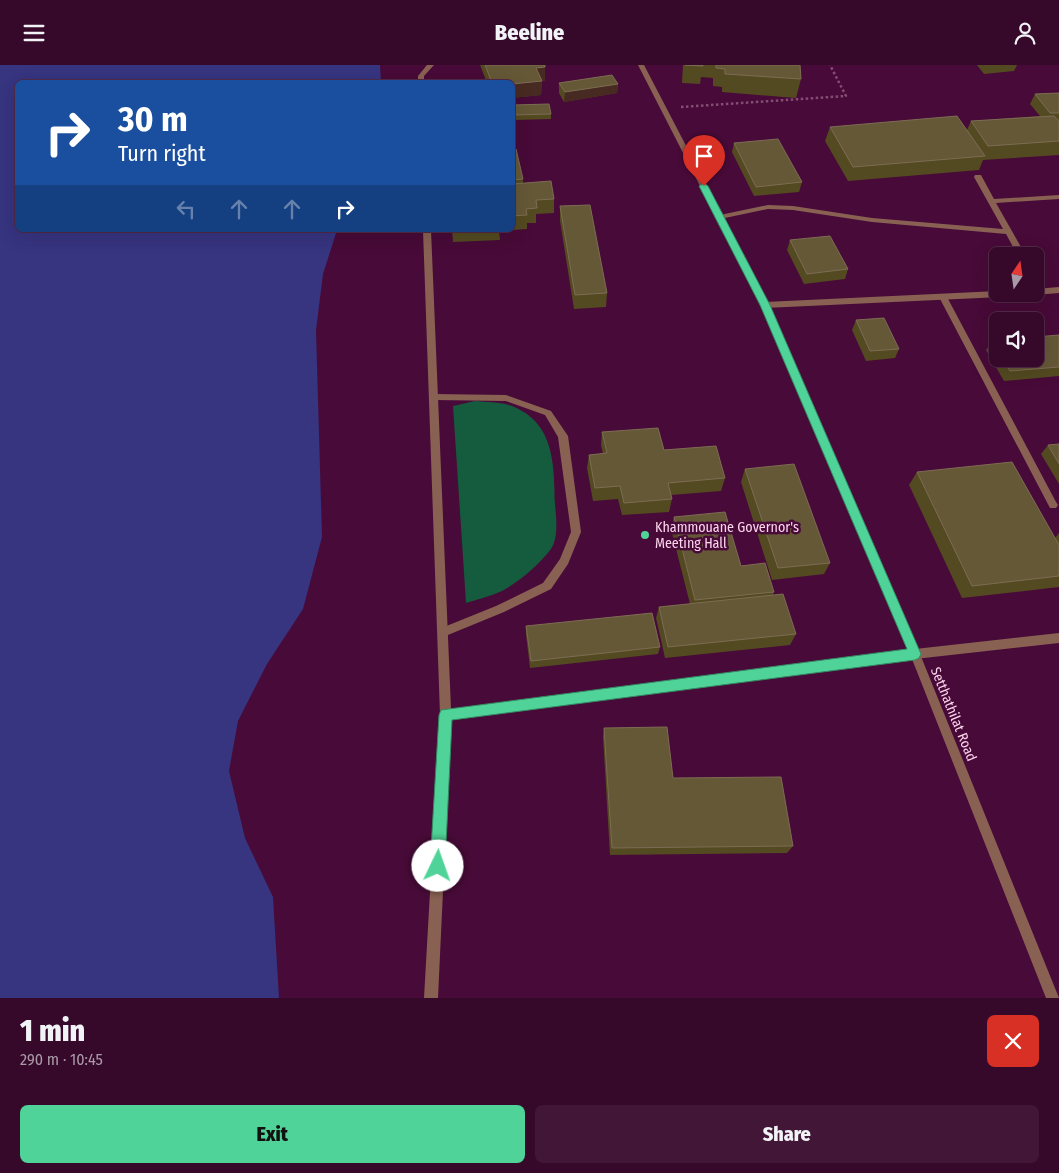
<!DOCTYPE html>
<html lang="en">
<head>
<meta charset="utf-8">
<style>
	:root { --surface:#36082a; --page:#411636; --text:#f1f3f6; --muted:#aa9aa8; --line:#502947; --accent:#50d398 }
	body { margin:0; font-family:"Fira Sans Condensed",sans-serif; background:var(--page); color:var(--text); height:100vh; display:flex; flex-direction:column; font-size:19px; white-space:nowrap }
	* { box-sizing:border-box; margin:0 }
	p { font-size:16px; color:var(--muted) }
	.icon { flex:none; width:28px; height:28px; fill:none; stroke:currentColor; stroke-width:2; stroke-linecap:round; stroke-linejoin:round }
	.map { position:relative; height:933px; overflow:hidden }
	.side { display:flex; flex-direction:column; background:var(--surface); flex:1 }
	.side>* { flex:none }
	.hud { position:absolute; left:15px; top:15px; width:500px; height:152px; border-radius:8px; box-shadow:0 5px 20px #0002,0 0 0 1px var(--line); background:#1a4fa0; color:#fff; overflow:hidden }
	.needle { width:32px; rotate:13deg }
	.controls { position:absolute; left:989px; top:182px; display:grid; gap:10px }
	.controls a { display:grid; place-items:center; width:55px; height:55px; border-radius:8px; background:var(--surface); box-shadow:0 5px 20px #0002,0 0 0 1px var(--line); font-size:25px }
	.pin { position:absolute; display:grid; place-items:center; width:42px; height:42px; color:#fff; margin:-51px -21px; border-radius:50% 50% 50% 0; rotate:-45deg; box-shadow:0 0 5px #0007 }
	.pin .icon { rotate:45deg }
	.me { position:absolute; width:55px; margin:-28px; rotate:3deg; stroke-linejoin:round; filter:drop-shadow(0 0 4px #0008) }
	.turn { display:flex; align-items:center; gap:18px; height:105px; padding:0 20px; font-size:22px }
	.turn .icon { width:65px; height:65px; stroke-width:2.5 }
	.turn b { display:block; font-size:35px; line-height:42px }
	.lanes { display:flex; align-items:center; height:48px; padding:0 20px; background:#0003; justify-content:center; gap:25px; direction:ltr }
	.lanes .off { opacity:.35 }
	.round { display:grid; place-items:center; flex:none; width:52px; height:52px; border-radius:8px; background:var(--page) }
	.head { display:flex; align-items:center; justify-content:space-between; height:85px; padding:0 20px }
	h1 { font-size:30px; font-weight:800; line-height:38px }
	.cta { display:flex; gap:10px; margin-top:auto; padding:10px 20px }
	.cta a { flex:1; height:58px; border-radius:8px; background:var(--accent); color:#111; font-size:20px; font-weight:800; line-height:58px; text-align:center }
	.cta a+a { background:var(--page); color:var(--text) }
	header { display:flex; justify-content:space-between; align-items:center; height:65px; padding:0 20px; background:var(--surface); font-size:22px; font-weight:800 }
	.map>svg:first-child { display:block }
	.green { fill:#155b3d }
	.water { fill:#373480 }
	.lines { fill:none; stroke-linecap:round; stroke-linejoin:round }
	.path { stroke:#844e74; stroke-width:2.5; stroke-dasharray:2.5 2.5; stroke-linecap:butt }
	.service { fill:#896153; fill-rule:evenodd }
	.minor { fill:#896153; fill-rule:evenodd }
	.tertiary { fill:#896153; fill-rule:evenodd }
	.wall { fill:#534a21 }
	.shaded-wall { fill:#472a21 }
	.building { fill:#655837; stroke:#7d6c54 }
	.route { fill:#50d398; stroke:#348963 }
	.poi-dot { fill:#50d398; stroke:#480a38; stroke-width:2 }
	.labels { text-anchor:middle; stroke-width:5; stroke-linejoin:round; paint-order:stroke }
	.poi-label { font-size:14px; fill:#fcd5ed; stroke:#480a38; text-anchor:start }
	.street-label { font-size:14px; fill:#fcd5ed; stroke:#480a38 }
</style>
</head>
<body>
<header><svg class="icon" aria-label="menu" viewBox="0 0 24 24"><path d="M4 6h16M4 12h16M4 18h16"/></svg>Beeline<svg class="icon" aria-label="person" viewBox="0 0 24 24"><circle cx="12" cy="8" r="4"/><path d="M4 21q1-7 8-7t8 7"/></svg></header>
<div class="map">
<svg width="1059" height="933" viewBox="0 0 1059 933">
	<rect width="100%" height="100%" fill="#480a38"/>
	<!-- green -->
	<path class="green" d="M475,336C486,337 499,337 509,340C555,356 554,399 555,439C556,452 559,472 551,484C539,500 520,516 502,526C491,531 478,534 466,538L453,341Z"/>
	<!-- water -->
	<path class="water" d="M0,0H380L381,18H18V165H337L323,209L316,265L322,472L303,544L267,599L238,656L229,706L245,773L273,832L279,933H0Z"/>
	<g class="lines">
		<!-- path -->
		<path class="path" d="M681,42L846,31L830,0"/>
		<!-- service -->
		<g class="service">
			<path d="M975,110H981L994,134L1059,130V134L996,138L1026,191H1018L1006,169L872,157L793,145L768,144L720,154L716,152L720,150L768,140L793,141L872,153L1003,164L974,112Z"/>
			<path d="M1035,212L1038,213L1045,227L1044,229L1041,230C1034,228 1035,219 1035,212Z"/>
			<path d="M943,229L947,232L1056,437L1058,440L1056,443H1050L939,232Z"/>
			<path d="M433,329L506,330L551,346L568,371L581,467L568,499L551,524L504,547L443,572L439,570L438,567L439,564L496,541L543,518L560,494L571,467L558,372L545,350L506,336L433,335L429,332Z"/>
		</g>
		<!-- minor -->
		<g class="minor">
			<path d="M427,0H434L424,11V18H418V11Z"/>
			<path d="M423,165H431L451,644L915,584L1059,568V578L915,594L451,655L438,933H424L440,650Z"/>
			<path d="M1059,222V228L1035,230L1032,229H1035V224Z"/>
			<path d="M998,226V229H1005L1001,232L765,243L761,240L765,237Z"/>
		</g>
		<!-- tertiary -->
		<path class="tertiary" d="M638,0H644L769,240L920,589L1059,933H1046L910,589L761,240Z"/>
	</g>
	<!-- wall -->
	<g class="wall">
		<path d="M480,0H545V16H542L541,30L512,33V18H487Z"/>
		<path d="M683,0H800L801,14L796,33L722,27V22L713,21V13L701,12L700,19L682,18Z"/>
		<path d="M977,0H1017L1014,6L984,9Z"/>
		<path d="M559,18L618,19L617,28L564,37L559,28Z"/>
		<path d="M1059,28V90L983,95L979,105L848,116L825,76L830,62L967,65L971,56L1040,51L1030,39L1035,29Z"/>
		<path d="M513,40L551,49V54L514,55Z"/>
		<path d="M512,52L514,76H512Z"/>
		<path d="M734,78L802,117L799,127L754,131L732,87Z"/>
		<path d="M512,85L523,114V118L554,134V148L536,149V158H527V164L499,166L500,175L453,177L452,165H512Z"/>
		<path d="M560,141L607,228L606,242L574,244L560,156Z"/>
		<path d="M790,175L848,204L845,214L804,219L787,185Z"/>
		<path d="M856,255L899,284L895,293L866,296L852,265Z"/>
		<path d="M1059,270V311L1004,316L986,285L992,276L998,275V294H1035Z"/>
		<path d="M602,367L664,385L725,413L721,426L671,430L672,434L669,447L622,450L618,434L593,436L587,403L589,390L603,389L601,380Z"/>
		<path d="M1059,379V419L1041,389L1048,380Z"/>
		<path d="M745,404L830,498L824,509L772,515L741,417Z"/>
		<path d="M917,407L1055,473L1059,468V522L962,533L909,420Z"/>
		<path d="M674,452L741,501L774,527L773,530L796,569L790,580L665,593L656,553L659,542L690,539L671,464Z"/>
		<path d="M526,561L660,582L658,589L530,603L526,569Z"/>
		<path d="M604,663L673,713L793,781L787,788L610,790L603,672Z"/>
	</g>
	<!-- shaded-wall -->
	<g class="shaded-wall">
		<path d="M545,2V16H542L541,30L512,33V19L536,3Z"/>
		<path d="M618,19L617,28L564,37L565,27Z"/>
	</g>
	<!-- building -->
	<g class="building">
		<path d="M485,0H545V2L536,3L542,16L512,19V18H492Z"/>
		<path d="M685,0H703V1Z"/>
		<path d="M716,0H800L801,14L725,9V4L716,3Z"/>
		<path d="M612,10L618,19L565,27L559,18Z"/>
		<path d="M1059,28V48H1050L1035,29Z"/>
		<path d="M549,39L551,49L514,50L513,40Z"/>
		<path d="M957,51L985,91L853,102L830,62Z"/>
		<path d="M1054,51L1059,56V76L988,81L971,56Z"/>
		<path d="M512,52L514,66H512Z"/>
		<path d="M778,74L802,117L756,122L734,78Z"/>
		<path d="M516,84L523,114L512,115V85Z"/>
		<path d="M551,116L554,134L536,135L537,143L526,144L527,150L512,151V119Z"/>
		<path d="M590,140L607,228L575,230L560,141Z"/>
		<path d="M830,171L848,204L807,209L790,175Z"/>
		<path d="M884,253L899,284L870,286L856,255Z"/>
		<path d="M1059,270V302L1010,306L1003,294H1035V272Z"/>
		<path d="M998,275V285L992,276Z"/>
		<path d="M658,363L664,385L716,381L725,413L668,418L672,434L624,438L620,421L595,423L589,390L607,388L602,367Z"/>
		<path d="M1059,379V399L1048,380Z"/>
		<path d="M1012,397L1059,480V511L972,521L917,407Z"/>
		<path d="M794,399L830,498L778,503L745,404Z"/>
		<path d="M725,447L741,501L765,498L774,527L695,535L674,452Z"/>
		<path d="M783,529L796,569L668,582L659,542Z"/>
		<path d="M652,548L660,582L531,596L526,561Z"/>
		<path d="M667,662L673,713L781,712L793,781L612,783L604,663Z"/>
	</g>
	<!-- route -->
	<path class="route" d="M704,118L708,121L770,240L921,589L919,593L915,595L452,655L445,801L443,806L438,808L433,806L430,801L439,650L441,645L907,584L760,240L699,121Z"/>
	<!-- markers -->
	<circle class="poi-dot" cx="645" cy="470" r="5"/>
	<g class="labels">
		<!-- poi labels -->
		<g class="poi-label">
			<text x="655" y="467">Khammouane Governor's<tspan x="655" dy="16">Meeting Hall</tspan></text>
		</g>
		<!-- street labels -->
		<g class="street-label">
			<text transform="translate(954 649) rotate(68)" y="5">Setthathilat Road</text>
		</g>
	</g>
</svg>
<div class="controls">
<a><svg class="needle" viewBox="-14 -14 28 28"><path d="M0-13l5 13h-10z" fill="#e53935"/><path d="M0 13l5-13h-10z" fill="#aa9aa8"/></svg></a>
<a><svg class="icon" aria-label="sound" viewBox="0 0 24 24"><path d="M4 9h4l5-4v14l-5-4H4zM17 9q2 3 0 6"/></svg></a>
</div>
<div class="pin" style="left:704px;top:121px;background:#d93025"><svg class="icon" aria-label="arrive" viewBox="0 0 24 24"><path d="M6 21V4h12l-3 4 3 4H6"/></svg></div>
<svg class="me" style="left:438px;top:801px" viewBox="-20 -20 40 40"><circle r="19" fill="#fff"/><path d="M0-13L10 11 0 6-10 11z" fill="#50d398"/></svg>
<div class="hud">
<div class="turn"><svg class="icon" aria-label="right" viewBox="0 0 24 24"><path d="M7 20v-9h11M14 6l5 5-5 5"/></svg><div><b>30 m</b>Turn right</div></div>
<div class="lanes"><svg class="icon off" aria-label="left" viewBox="0 0 24 24"><path d="M17 20v-9H6M10 6l-5 5 5 5"/></svg><svg class="icon off" aria-label="ahead" viewBox="0 0 24 24"><path d="M12 20V5M6 11l6-6 6 6"/></svg><svg class="icon off" aria-label="ahead" viewBox="0 0 24 24"><path d="M12 20V5M6 11l6-6 6 6"/></svg><svg class="icon" aria-label="right" viewBox="0 0 24 24"><path d="M7 20v-9h11M14 6l5 5-5 5"/></svg></div>
</div>
</div>
<section class="side">
<div class="head"><div><h1>1 min</h1><p>290 m · 10:45</p></div><a class="round" style="background:#d93025;color:#fff"><svg class="icon" aria-label="close" viewBox="0 0 24 24"><path d="M6 6l12 12M18 6L6 18"/></svg></a></div>
<div class="cta"><a>Exit</a><a>Share</a></div>
</section>
</body>
</html>
